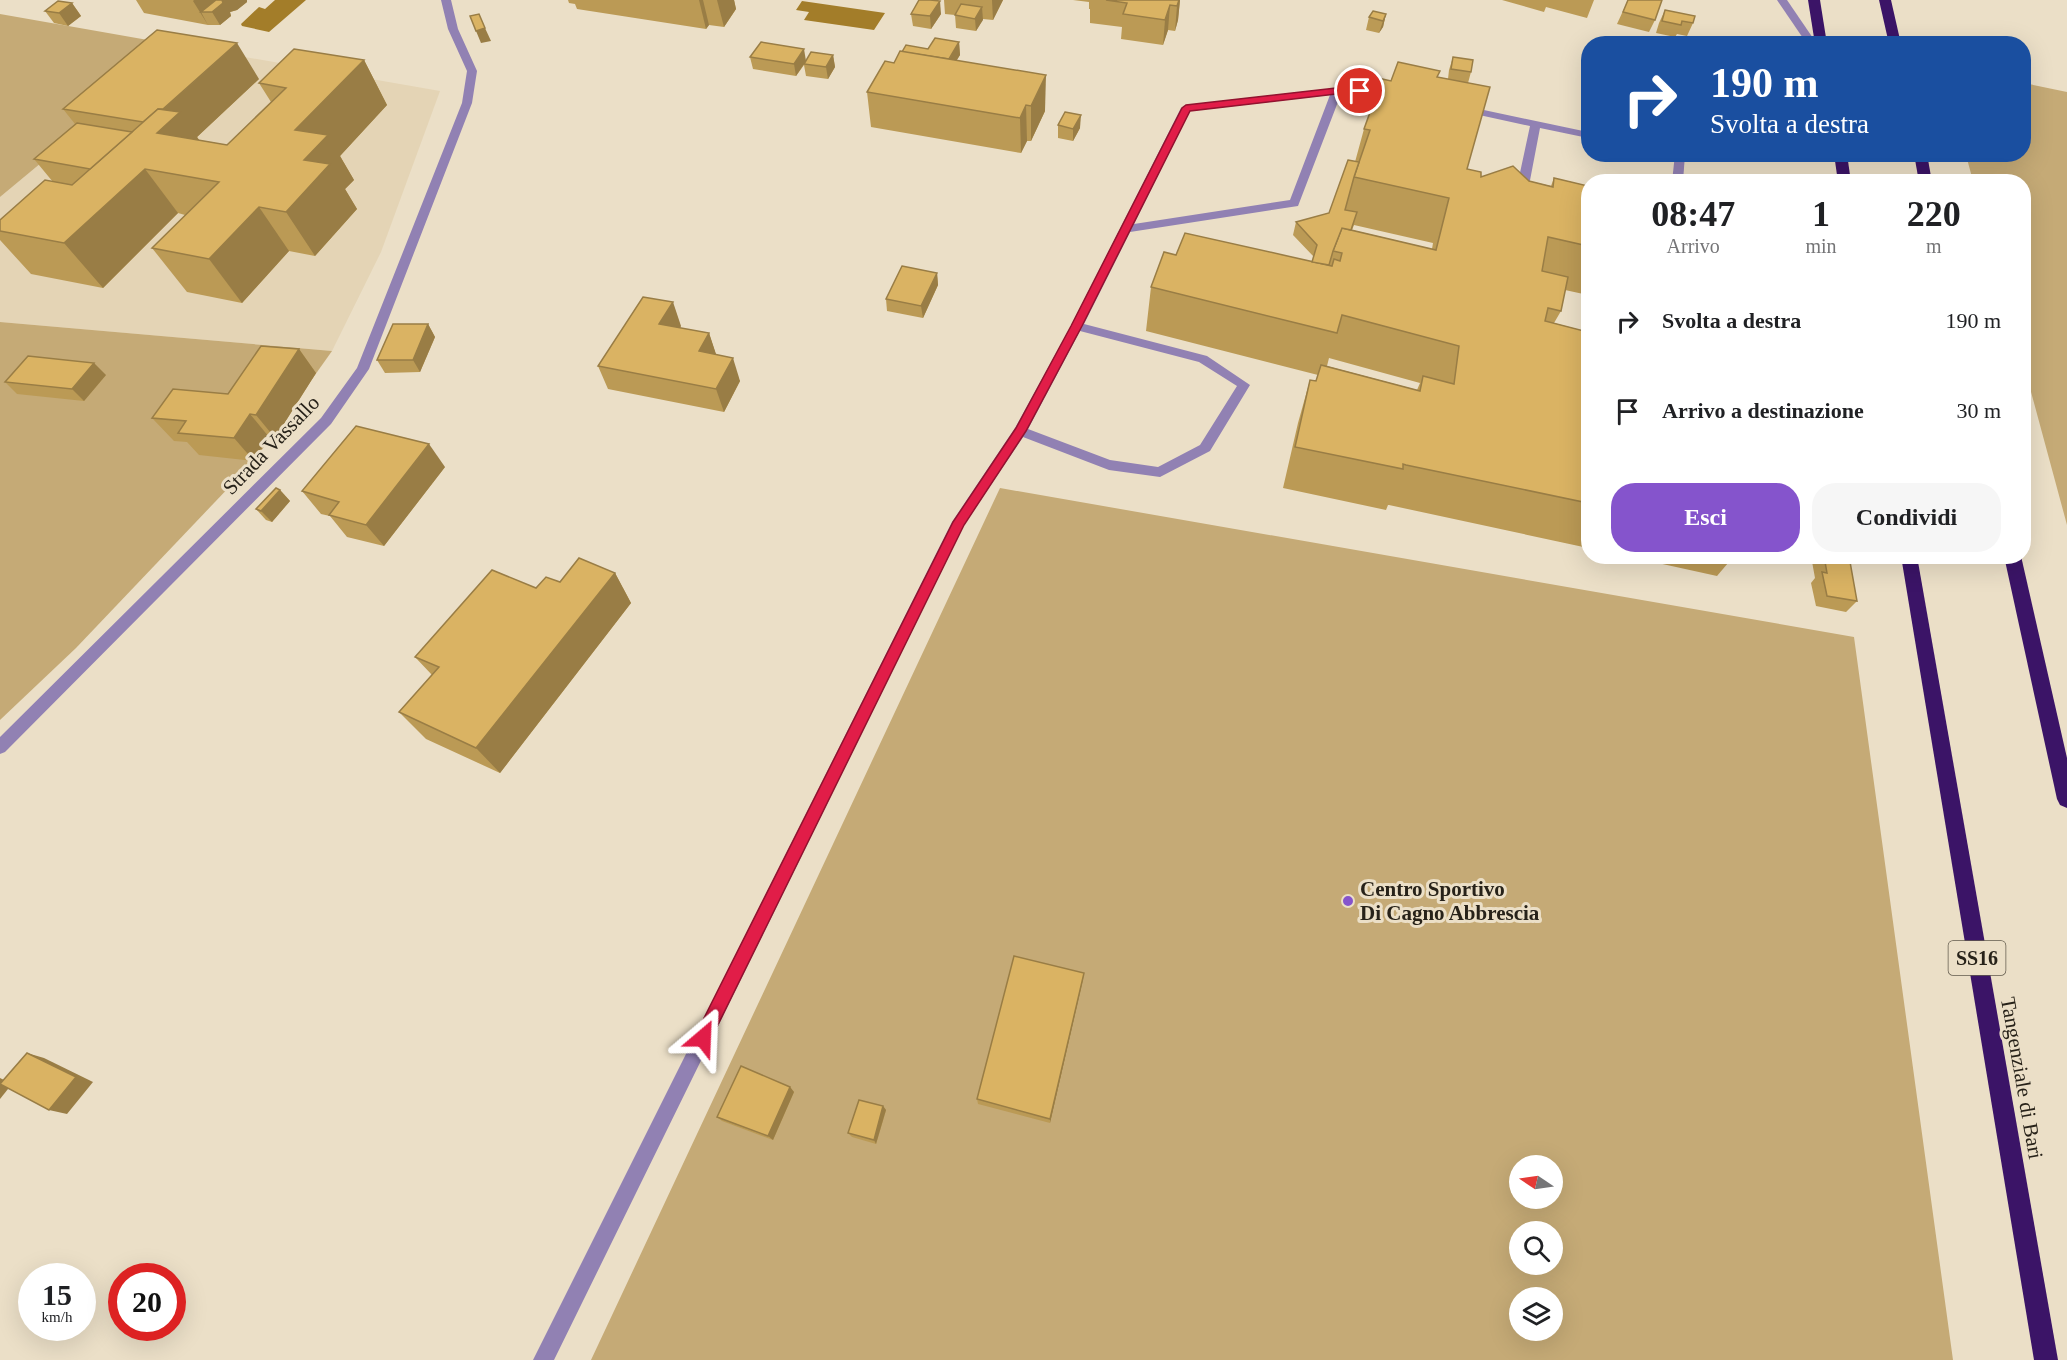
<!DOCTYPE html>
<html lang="it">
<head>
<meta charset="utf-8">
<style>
	:root { --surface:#fff; --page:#f6f6f6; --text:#202124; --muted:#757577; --accent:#8554cc }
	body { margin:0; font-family:Georgia,serif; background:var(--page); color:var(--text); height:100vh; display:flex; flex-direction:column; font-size:22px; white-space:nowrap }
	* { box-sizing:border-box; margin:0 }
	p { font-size:20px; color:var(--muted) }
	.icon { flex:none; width:33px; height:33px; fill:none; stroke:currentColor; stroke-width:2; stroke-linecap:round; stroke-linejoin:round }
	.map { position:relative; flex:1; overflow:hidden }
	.drawer { position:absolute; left:1581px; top:174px; width:450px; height:390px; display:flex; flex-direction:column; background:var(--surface); border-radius:24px; box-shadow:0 6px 24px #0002 }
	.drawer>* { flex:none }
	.top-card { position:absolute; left:1581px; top:36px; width:450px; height:126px; border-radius:24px; box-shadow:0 6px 24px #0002; background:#1a4fa0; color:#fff; overflow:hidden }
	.needle { width:39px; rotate:283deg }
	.buttons { position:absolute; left:1509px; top:1155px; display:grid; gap:12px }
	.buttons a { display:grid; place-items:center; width:54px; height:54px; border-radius:50%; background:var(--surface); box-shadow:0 6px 24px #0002; font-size:30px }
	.speed { position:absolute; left:18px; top:1263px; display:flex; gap:12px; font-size:30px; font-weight:700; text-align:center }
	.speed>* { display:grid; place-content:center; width:78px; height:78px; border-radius:50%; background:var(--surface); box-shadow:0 6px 24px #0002; line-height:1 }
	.speed small { font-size:15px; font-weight:400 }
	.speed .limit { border:9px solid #d22; background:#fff; color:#111 }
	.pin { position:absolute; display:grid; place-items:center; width:51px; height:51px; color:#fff; margin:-26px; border:3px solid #fff; border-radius:50%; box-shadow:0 2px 6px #0007 }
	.me { position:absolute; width:66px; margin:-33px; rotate:26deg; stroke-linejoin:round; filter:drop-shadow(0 0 4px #0008) }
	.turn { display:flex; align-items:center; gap:21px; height:126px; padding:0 30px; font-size:27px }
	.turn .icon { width:78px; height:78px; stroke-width:2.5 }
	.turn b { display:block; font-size:42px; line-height:51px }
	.eta { display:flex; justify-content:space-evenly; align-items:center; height:102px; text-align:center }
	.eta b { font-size:36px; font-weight:700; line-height:42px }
	.cta { display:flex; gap:12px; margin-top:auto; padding:12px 30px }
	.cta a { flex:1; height:69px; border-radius:24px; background:var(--accent); color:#fff; font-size:24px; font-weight:700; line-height:69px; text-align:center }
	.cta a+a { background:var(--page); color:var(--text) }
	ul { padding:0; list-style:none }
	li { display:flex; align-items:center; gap:18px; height:90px; padding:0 30px }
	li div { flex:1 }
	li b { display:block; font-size:22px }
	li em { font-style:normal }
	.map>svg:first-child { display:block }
	.built { fill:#e4d4b5 }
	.green { fill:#c5aa76; fill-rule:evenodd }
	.water { fill:#a37d29 }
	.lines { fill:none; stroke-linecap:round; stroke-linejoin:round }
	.minor { fill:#9181b3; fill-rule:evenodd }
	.highway { fill:#3b1467; fill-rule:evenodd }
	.wall { fill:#bb9a55; fill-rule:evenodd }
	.shaded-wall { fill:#997d45 }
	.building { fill:#dab363; stroke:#997d45; stroke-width:1.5 }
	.route { fill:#e11d48; stroke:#92132f; stroke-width:1.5 }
	.poi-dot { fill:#8554cc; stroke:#ebdfc7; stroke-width:2 }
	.labels { text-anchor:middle; stroke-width:6; stroke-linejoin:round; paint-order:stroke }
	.shield { fill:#ebdfc7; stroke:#625b4d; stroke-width:1.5 }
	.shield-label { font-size:20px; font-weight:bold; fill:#272219 }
	.street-label { font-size:21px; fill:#272219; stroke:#ebdfc7 }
	.poi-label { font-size:21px; font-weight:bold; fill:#272219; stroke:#ebdfc7; text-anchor:start }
</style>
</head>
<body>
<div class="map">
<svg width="2067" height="1360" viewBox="0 0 2067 1360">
	<rect width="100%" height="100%" fill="#ebdfc7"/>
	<!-- built -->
	<path class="built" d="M182,46L440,91L381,252L332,351L0,322V197Z"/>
	<!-- green -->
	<g class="green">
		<path d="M0,14L182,46L0,197Z"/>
		<path d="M2024,83L2067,92V525L2024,366V182L1973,181L1966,155L2024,154Z"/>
		<path d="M0,322L332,351L254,461L76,648L0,720Z"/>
		<path d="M1000,488L1854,637L1953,1360H591ZM1520,1166H1552V1198H1520ZM1520,1232H1552V1264H1520ZM1520,1298H1552V1330H1520Z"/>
	</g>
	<!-- water -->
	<g class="water">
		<path d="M275,0H306L269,32L242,26L241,24L259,7L265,9Z"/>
		<path d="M802,1L885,13L874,30L804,20L809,12L796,10Z"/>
	</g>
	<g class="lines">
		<!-- minor -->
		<g class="minor">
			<path d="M441,0H451L458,29L477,71L472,103L369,369L331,424L5,752L0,754V737L321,418L357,368L462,103L467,71L448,29Z"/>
			<path d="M1777,0H1787L1817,44H1807Z"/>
			<path d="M1337,88L1384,89L1403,95L1398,98L1384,95L1341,94L1298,206L1130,232L1084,324L1207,356L1250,385L1210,451L1160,477L1109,470L1023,437L964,525L554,1360H533L952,522L1015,428L1071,326L1181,108L1186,105ZM1330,95L1290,200L1134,224L1190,111ZM1080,331L1199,362L1237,386L1200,445L1158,467L1110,460L1028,429Z"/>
			<path d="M1465,106L1588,132V138L1540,128L1527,196L1521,200L1515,196L1530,126L1461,111V107Z"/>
			<path d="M1675,154H1685L1683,182H1672Z"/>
		</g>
		<!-- highway -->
		<g class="highway">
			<path d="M1808,0H1820L1827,44H1815Z"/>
			<path d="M1879,0H1891L1901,44H1889Z"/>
			<path d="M1834,154H1847L1851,182H1838Z"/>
			<path d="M1914,154H1927L1932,182H1919Z"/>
			<path d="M1901,556H1917L2058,1360H2034Z"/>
			<path d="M2004,556H2021L2067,758V808L2060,805L2057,799Z"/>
		</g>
	</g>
	<!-- wall -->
	<g class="wall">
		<path d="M136,0H247V2L237,10L230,12L231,16L220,25H208L144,13Z"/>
		<path d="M568,0H734L736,9L724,27L709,25L706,29L577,9L575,4L569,3Z"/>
		<path d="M944,0H1003L993,20L983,19L976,31L956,28L955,15L945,14Z"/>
		<path d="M1073,0H1180L1178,20L1175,31L1168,30L1163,45L1121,39L1122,27L1090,23V9H1089V2Z"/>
		<path d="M1502,0H1594L1587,18L1546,7L1544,12Z"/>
		<path d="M1628,0L1655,20L1649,32L1617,24Z"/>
		<path d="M72,3L81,16L68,26L54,23L45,11Z"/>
		<path d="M1665,10L1693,23L1687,36L1677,34L1675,37L1656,33L1659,23Z"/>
		<path d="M911,14H941L931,29L913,26Z"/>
		<path d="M1386,14L1383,27L1379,33L1366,30L1369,17Z"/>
		<path d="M959,42L960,55L956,61L1045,111L1031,141H1027L1021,153L871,127L867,92L894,63L928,49Z"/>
		<path d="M833,55L835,67L828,79L806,76L804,65L796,76L753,69L750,57L806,60Z"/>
		<path d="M1453,57L1471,72L1468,83L1467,169L1481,177L1529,181L1551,186L1554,178L1588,186V295L1565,290L1561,311L1554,323L1588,332V548L1389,505H1388L1386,510L1283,488L1298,423L1310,380L1316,381L1318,375L1146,331L1151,287L1176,255L1312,262L1314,257L1293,235L1296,222L1329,213L1355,162L1364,129L1391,81L1438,77L1448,79L1449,70ZM1354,225L1433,243L1432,249L1352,230ZM1329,358L1420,383L1417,390L1327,366Z"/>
		<path d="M364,60L387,105L340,156L354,180L345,189L357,209L315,256L289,251L242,303L187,292L152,248L185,215L178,213L103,288L31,274L0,240V220L53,182L34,159L75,124L63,109L259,79L197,137L199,140L227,145L271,102L259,83Z"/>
		<path d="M1058,125L1080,128L1073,141L1058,138Z"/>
		<path d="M937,273L938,285L923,318L887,311L886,299Z"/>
		<path d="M428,324L435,337L420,372L385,373L377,360Z"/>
		<path d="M681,326L680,328L709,333L716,355L740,381L724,412L608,389L598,366Z"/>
		<path d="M299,349L316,373L275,438L269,437L254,461L199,455L187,442L174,441L152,418L228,394Z"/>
		<path d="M106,375L84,401L17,394L5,382Z"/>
		<path d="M445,467L384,546L347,537L330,516L321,514L302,491Z"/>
		<path d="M280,490L290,501L272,522L266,520L256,509Z"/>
		<path d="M1626,556H1734L1717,576Z"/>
		<path d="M1811,556H1849L1857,601L1846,612L1816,606L1811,583L1815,578Z"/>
		<path d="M615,573L631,603L500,773L426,739L399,712L432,675L415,657L536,588L560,582Z"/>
		<path d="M1083,979L1050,1123L978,1104L977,1099Z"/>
		<path d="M790,1087L794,1092L773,1140L722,1121L717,1117Z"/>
		<path d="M883,1106L886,1110L876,1144L852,1137L848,1133Z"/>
	</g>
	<!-- shaded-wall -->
	<g class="shaded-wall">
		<path d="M194,0H247V2L237,10L230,12L231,16L220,25L212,12H201L208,25L193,1Z"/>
		<path d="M699,0H703L709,25L706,29Z"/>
		<path d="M717,0H734L736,9L724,27Z"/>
		<path d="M992,0H1003L993,20Z"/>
		<path d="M1179,0H1180L1178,20L1175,31L1177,6Z"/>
		<path d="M940,1L941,14L931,29L930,16Z"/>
		<path d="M72,3L81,16L68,26L59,13Z"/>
		<path d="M1170,5L1168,30L1163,45L1165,20Z"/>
		<path d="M982,7L983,20L976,31L975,19Z"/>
		<path d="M1386,14L1383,27L1379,33L1383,21Z"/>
		<path d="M485,28L491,41L481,43L476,31Z"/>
		<path d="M959,42L960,55L945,79V67Z"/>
		<path d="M237,43L259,79L197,137L211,157L145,169L178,213L103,288L64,243L148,123Z"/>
		<path d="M804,49L806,61L796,76L794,64Z"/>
		<path d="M833,55L835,67L828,79L826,67Z"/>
		<path d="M364,60L387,105L340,156L354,180L345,189L357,209L315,256L286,212L295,130Z"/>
		<path d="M1046,75L1045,111L1031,141V106Z"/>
		<path d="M1026,105L1027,141L1021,153L1020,118Z"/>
		<path d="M1081,115L1080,128L1073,141V129Z"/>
		<path d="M259,207L289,251L242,303L209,259Z"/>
		<path d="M937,273L938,285L923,318L921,306Z"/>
		<path d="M673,302L681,326L668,348L659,324Z"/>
		<path d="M428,324L435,337L420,372L413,360Z"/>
		<path d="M709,333L717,357L699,351Z"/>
		<path d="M299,349L316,373L275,438L256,415Z"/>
		<path d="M733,358L740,381L724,412L716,389Z"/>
		<path d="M94,363L106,375L84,401L72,389Z"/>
		<path d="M250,414L269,437L254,461L234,438Z"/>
		<path d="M429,444L445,467L384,546L366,525Z"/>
		<path d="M280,490L290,501L272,522L261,511Z"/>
		<path d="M615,573L631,603L500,773L476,748Z"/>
		<path d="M1084,973L1083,979L1050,1123V1119Z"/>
		<path d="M27,1053L44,1058L93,1082L67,1114L49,1110Z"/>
		<path d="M0,1078L12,1084L0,1099Z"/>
		<path d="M790,1087L794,1092L773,1140L768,1136Z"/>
		<path d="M883,1106L886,1110L876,1144L874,1140Z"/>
	</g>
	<!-- building -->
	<g class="building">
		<path d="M216,0H222L223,3L212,12H201Z"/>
		<path d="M919,0H930L940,1L930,16L911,14Z"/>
		<path d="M1106,0H1179L1177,6L1170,5L1165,20L1123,14L1127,3Z"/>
		<path d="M1628,0H1662L1655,20L1623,12Z"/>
		<path d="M58,1L72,3L59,13L45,11Z"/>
		<path d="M961,4L982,7L975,19L955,15Z"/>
		<path d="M1665,10L1695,16L1693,23L1682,21L1681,25L1662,21Z"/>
		<path d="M1373,11L1386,14L1383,21L1369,17Z"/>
		<path d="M479,14L485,28L476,31L470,16Z"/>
		<path d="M157,30L237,43L163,109H158L143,122L63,109Z"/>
		<path d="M935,38L959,42L949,59L902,52L906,45L928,49Z"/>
		<path d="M761,42L804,49L794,64L750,57Z"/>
		<path d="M294,49L364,60L295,130L328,135L304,160L330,164L286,212L259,207L209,259L152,248L219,182L145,169L64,243L0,231V220L45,180L72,185L158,109L180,112L157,133L227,145L286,88L259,83Z"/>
		<path d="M900,51L1046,75L1031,106L1026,105L1020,118L867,92L885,61L894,63Z"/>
		<path d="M811,52L833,55L826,67L804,64Z"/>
		<path d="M1453,57L1473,60L1471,72L1451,69Z"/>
		<path d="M1398,62L1440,71L1437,77L1490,87L1467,169L1481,172V177L1513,166L1529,181L1553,187L1554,178L1588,186V246L1548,237L1542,271L1568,277L1561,311L1548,308L1545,321L1588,332V503L1406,465L1403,464V469L1295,447L1310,380L1316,381L1321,365L1420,391L1423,376L1454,384L1459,346L1342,315L1337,333L1151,287L1164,252L1176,255L1185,233L1332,266L1334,259L1340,261L1342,253L1333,251L1342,228L1436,250L1449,198L1354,177L1370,130L1364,129L1382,79L1391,81Z"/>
		<path d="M1065,112L1081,115L1073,129L1058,125Z"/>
		<path d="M77,123L132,132L90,169L34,159Z"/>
		<path d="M1348,160L1359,162L1354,177L1345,210L1357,212L1351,230L1342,228L1333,251L1329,265L1312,262L1317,245L1296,222L1329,213Z"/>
		<path d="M902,266L937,273L921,306L886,299Z"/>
		<path d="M643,297L673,302L659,324L709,333L699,351L733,358L716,389L598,366Z"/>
		<path d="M393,324H428L413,360H377Z"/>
		<path d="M261,346L299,349L256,415L250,414L234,438L178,433L186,421L152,418L173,389L228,394Z"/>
		<path d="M28,356L94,363L72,389L5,382Z"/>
		<path d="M356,426L429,444L366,525L329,515L339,502L302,491Z"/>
		<path d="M276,488L280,490L261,511L256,509Z"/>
		<path d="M1824,556H1849L1857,601L1827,596L1822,572L1827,573Z"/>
		<path d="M579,558L615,573L476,748L399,712L439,667L415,657L492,570L536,588L546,577L560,582Z"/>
		<path d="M1014,956L1084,973L1050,1119L977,1099Z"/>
		<path d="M27,1053L76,1077L49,1110L0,1084Z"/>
		<path d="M741,1066L790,1087L768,1136L717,1117Z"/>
		<path d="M859,1100L883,1106L874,1140L848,1133Z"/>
	</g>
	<!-- route -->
	<path class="route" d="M1336,88H1360L1365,91L1360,94H1336L1190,111L1082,326L1026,431L964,525L709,1043L703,1046L697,1043L695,1038L697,1032L953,522L1016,428L1071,326L1182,108L1186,105Z"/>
	<!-- markers -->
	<circle class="poi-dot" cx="1348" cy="901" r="6"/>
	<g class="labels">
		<!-- shield labels -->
		<rect class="shield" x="1948.5" y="941" width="57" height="34" rx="4.5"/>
		<g class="shield-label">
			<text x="1977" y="965">SS16</text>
		</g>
		<!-- street labels -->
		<g class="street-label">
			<text transform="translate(271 445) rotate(-46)" y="7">Strada Vassallo</text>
			<text transform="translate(2022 1078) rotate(80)" y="7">Tangenziale di Bari</text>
		</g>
		<!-- poi labels -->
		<g class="poi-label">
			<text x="1360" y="896">Centro Sportivo<tspan x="1360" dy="24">Di Cagno Abbrescia</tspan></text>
		</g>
	</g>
</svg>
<div class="buttons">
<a><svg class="needle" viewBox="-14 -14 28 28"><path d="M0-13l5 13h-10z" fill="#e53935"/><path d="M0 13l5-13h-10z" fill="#757577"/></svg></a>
<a><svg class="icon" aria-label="search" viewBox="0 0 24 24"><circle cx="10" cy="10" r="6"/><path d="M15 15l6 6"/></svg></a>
<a><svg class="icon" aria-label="layers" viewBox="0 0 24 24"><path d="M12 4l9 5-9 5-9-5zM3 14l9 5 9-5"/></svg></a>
</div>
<div class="speed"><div>15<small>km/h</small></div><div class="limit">20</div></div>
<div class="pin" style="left:1360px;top:91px;background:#d93025"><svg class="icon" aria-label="arrive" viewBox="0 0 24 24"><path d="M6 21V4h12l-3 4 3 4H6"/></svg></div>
<svg class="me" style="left:703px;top:1038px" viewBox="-20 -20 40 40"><path d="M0-17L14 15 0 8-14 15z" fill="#e11d48" stroke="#fff" stroke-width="4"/></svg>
<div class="top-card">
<div class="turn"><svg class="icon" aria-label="right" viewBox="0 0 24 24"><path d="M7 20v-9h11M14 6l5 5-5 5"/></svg><div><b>190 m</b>Svolta a destra</div></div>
</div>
<section class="drawer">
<div class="eta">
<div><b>08:47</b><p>Arrivo</p></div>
<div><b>1</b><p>min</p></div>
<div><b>220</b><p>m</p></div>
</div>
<ul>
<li><svg class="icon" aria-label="right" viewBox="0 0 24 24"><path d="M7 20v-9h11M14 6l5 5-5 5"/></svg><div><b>Svolta a destra</b></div><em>190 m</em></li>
<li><svg class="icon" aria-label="arrive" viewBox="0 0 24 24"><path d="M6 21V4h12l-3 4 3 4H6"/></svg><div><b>Arrivo a destinazione</b></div><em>30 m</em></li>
</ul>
<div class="cta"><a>Esci</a><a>Condividi</a></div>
</section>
</div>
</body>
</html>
